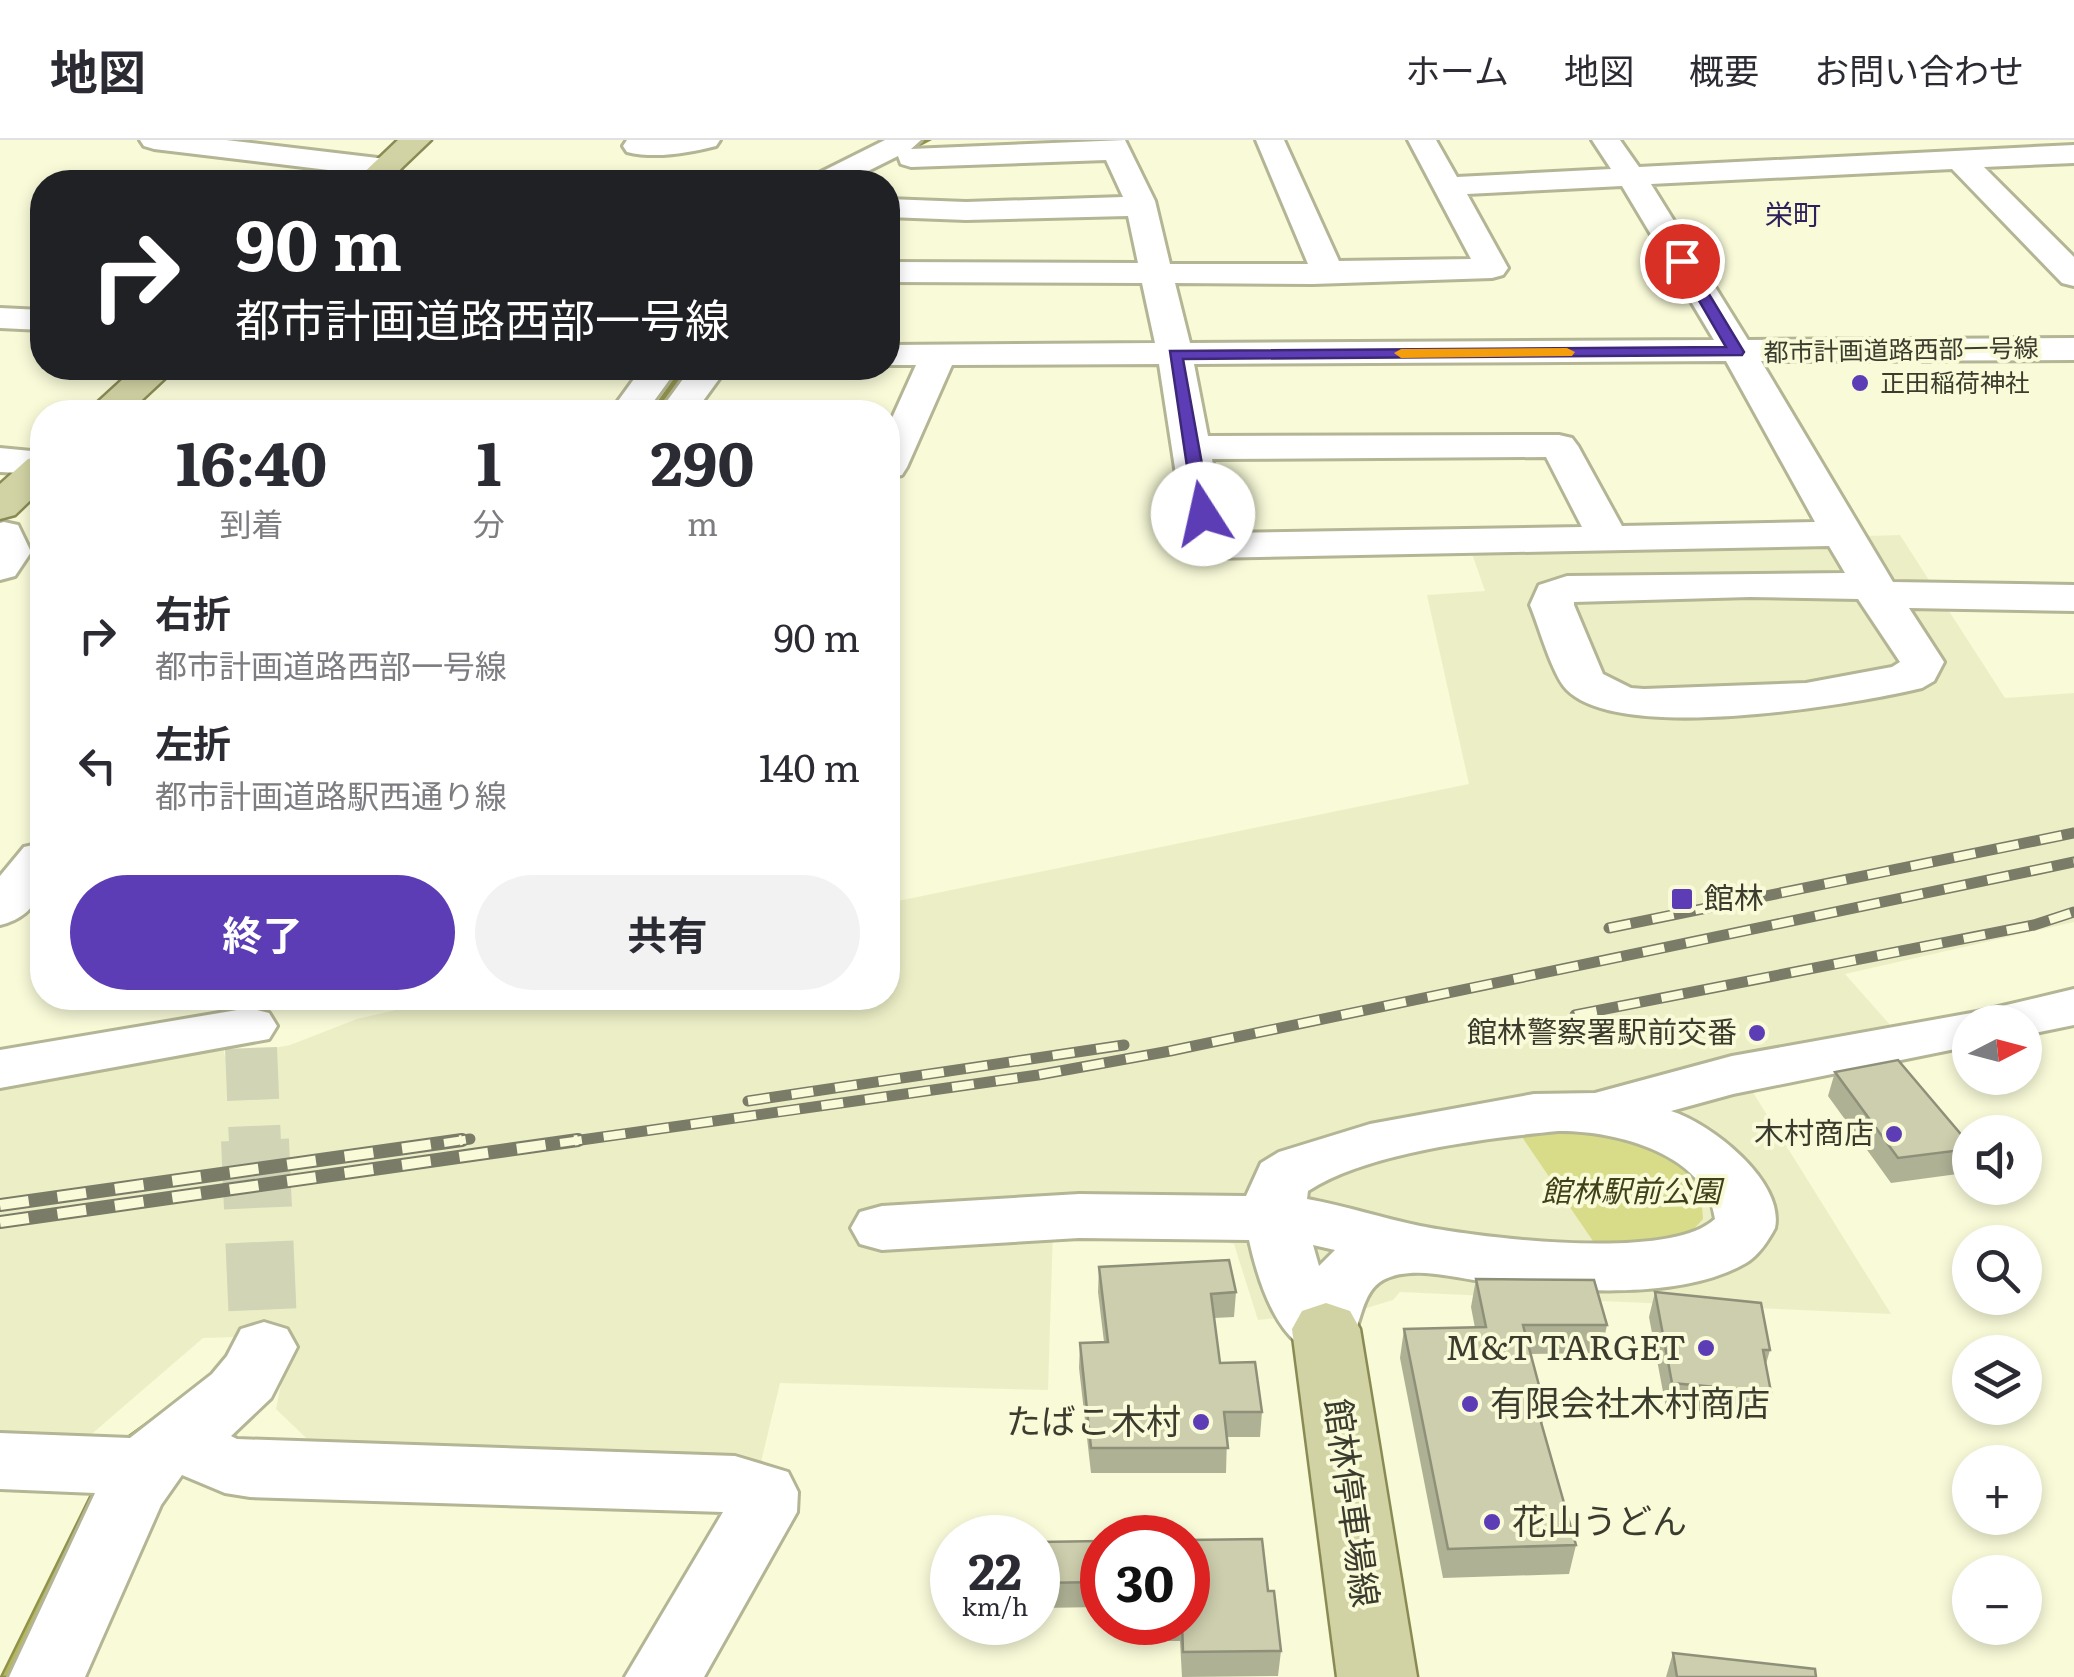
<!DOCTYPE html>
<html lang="ja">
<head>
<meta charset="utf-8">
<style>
	:root { --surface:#fff; --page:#f2f2f3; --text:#2b2b33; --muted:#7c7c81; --line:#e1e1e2; --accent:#5d3db5 }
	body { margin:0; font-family:Literata,"Noto Sans JP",serif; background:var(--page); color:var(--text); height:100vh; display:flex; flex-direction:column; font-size:38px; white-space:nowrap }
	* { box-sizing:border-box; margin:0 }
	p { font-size:32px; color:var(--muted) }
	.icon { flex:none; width:55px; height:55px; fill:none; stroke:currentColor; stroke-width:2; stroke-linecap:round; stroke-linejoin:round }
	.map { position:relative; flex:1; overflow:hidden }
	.drawer { position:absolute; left:30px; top:260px; width:870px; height:610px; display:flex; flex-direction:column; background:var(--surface); border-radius:40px; box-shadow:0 5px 15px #0003 }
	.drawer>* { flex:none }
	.banner { position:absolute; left:30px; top:30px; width:870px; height:210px; border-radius:40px; box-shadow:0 5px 15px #0003; background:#202124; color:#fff; overflow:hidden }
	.needle { width:65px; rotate:84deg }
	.fabs { position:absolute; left:1952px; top:865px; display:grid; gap:20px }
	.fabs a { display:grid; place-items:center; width:90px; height:90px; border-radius:50%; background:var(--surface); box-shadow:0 5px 15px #0003; font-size:50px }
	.speed { position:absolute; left:930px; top:1375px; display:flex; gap:20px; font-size:50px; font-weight:700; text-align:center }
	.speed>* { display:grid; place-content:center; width:130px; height:130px; border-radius:50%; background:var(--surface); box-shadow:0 5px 15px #0003; line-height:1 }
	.speed small { font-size:25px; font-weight:400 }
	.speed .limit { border:15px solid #d22; background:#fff; color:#111 }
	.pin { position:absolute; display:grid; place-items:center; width:85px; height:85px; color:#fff; margin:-42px; border:5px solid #fff; border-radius:50%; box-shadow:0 2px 10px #0007 }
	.me { position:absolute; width:110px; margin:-55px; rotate:350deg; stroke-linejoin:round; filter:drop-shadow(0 0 8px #0008) }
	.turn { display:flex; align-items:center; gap:35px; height:210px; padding:0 40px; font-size:45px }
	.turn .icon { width:130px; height:130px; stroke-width:2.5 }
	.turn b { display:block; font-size:70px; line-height:85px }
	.eta { display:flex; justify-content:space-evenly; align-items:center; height:170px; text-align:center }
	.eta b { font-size:60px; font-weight:700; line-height:70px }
	.cta { display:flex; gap:20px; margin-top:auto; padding:20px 40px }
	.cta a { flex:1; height:115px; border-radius:60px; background:var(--accent); color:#fff; font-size:40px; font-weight:700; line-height:115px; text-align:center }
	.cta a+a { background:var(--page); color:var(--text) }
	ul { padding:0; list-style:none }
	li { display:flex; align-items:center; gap:30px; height:130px; padding:0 40px }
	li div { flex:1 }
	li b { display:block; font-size:38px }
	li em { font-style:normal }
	header { display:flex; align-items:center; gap:60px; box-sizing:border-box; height:140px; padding:0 50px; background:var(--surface); border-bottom:2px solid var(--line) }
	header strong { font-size:48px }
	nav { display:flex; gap:55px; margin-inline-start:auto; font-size:35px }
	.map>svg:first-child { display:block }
	.built { fill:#ecefc6 }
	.green { fill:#d8db87 }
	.water { fill:#b5b759; stroke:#90924c; stroke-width:2.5 }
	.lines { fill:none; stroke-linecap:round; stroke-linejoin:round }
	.stream { fill:#90924c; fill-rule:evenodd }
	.minor-tunnel-far1 { stroke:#d2d4b6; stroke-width:52; stroke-dasharray:52 26; stroke-linecap:butt }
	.minor-tunnel { stroke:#d2d4b6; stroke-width:68; stroke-dasharray:68 34; stroke-linecap:butt }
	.minor-casing { stroke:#b3b594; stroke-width:6 }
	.major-casing { stroke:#8a8b54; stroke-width:5 }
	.minor { fill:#fff; fill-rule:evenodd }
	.major { fill:#d2d3a4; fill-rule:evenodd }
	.rail-far1-casing { stroke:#7b7c68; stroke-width:11 }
	.rail-casing { stroke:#7b7c68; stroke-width:14 }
	.rail-far1 { stroke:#f8fad8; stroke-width:8; stroke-dasharray:22; stroke-linecap:butt }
	.rail { stroke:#f8fad8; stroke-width:10; stroke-dasharray:29; stroke-linecap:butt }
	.wall { fill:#afb195 }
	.building { fill:#cccead; stroke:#8f9079; stroke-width:2.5 }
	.route { fill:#5d3db5; stroke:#3c2876; stroke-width:2.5 }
	.slow { fill:#f59e0b }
	.poi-dot { fill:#5d3db5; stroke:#f8fad8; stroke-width:4 }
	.labels { text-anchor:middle; stroke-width:8; stroke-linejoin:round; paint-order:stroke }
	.far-street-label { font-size:25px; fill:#3b3c2e; stroke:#f8fad8 }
	.far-poi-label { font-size:25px; fill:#3b3c2e; stroke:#f8fad8; text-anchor:start }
	.far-neighbourhood-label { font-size:28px; fill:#2e205b; stroke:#f8fad8 }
	.poi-label { font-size:30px; fill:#3b3c2e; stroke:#f8fad8; text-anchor:end }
	.park-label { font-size:30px; font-style:italic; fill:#414119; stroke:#f8fad8 }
	.near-poi-label { font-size:35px; fill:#3b3c2e; stroke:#f8fad8; text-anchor:end }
	.near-street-label { font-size:35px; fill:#3b3c2e; stroke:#f8fad8 }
</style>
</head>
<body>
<header>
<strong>地図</strong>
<nav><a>ホーム</a><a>地図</a><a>概要</a><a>お問い合わせ</a></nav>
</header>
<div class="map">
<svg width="2074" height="1537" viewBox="0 0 2074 1537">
	<rect width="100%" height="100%" fill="#f8fad8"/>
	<!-- built -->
	<path class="built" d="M1900,395L2005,558L2074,553V782L1845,834L1892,887L1734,922L1891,1174L1400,1152L1393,1160L1363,1169L1258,1180L1234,1104L1157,1086L1053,1089L1048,1250L780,1243L760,1326L331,1322L276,1269L291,1195L203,1198L80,1304H0V934L222,900L225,917L290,905L357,879L447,858H888V763L1469,644L1427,455L1485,451L1470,408Z"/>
	<!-- green -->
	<path class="green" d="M1595,987L1627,990L1691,1031L1701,1055L1703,1079C1673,1115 1638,1109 1595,1104L1522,997Z"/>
	<!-- water -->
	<path class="water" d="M206,1240L32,1537H1L115,1306Z"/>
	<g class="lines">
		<!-- stream -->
		<g class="stream">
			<path d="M924,0H932L851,42H843Z"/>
			<path d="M681,228H689L658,272H650Z"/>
		</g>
		<!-- minor-tunnel-far1 -->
		<path class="minor-tunnel-far1" d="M251,908L255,1003"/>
		<!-- minor-tunnel -->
		<path class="minor-tunnel" d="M255,1000L264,1207"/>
		<defs>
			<g id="minor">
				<path d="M140,0H226L386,19L396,22L401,28L396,34L386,37L154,9L144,6Z"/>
				<path d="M627,0H720L716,6C688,13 656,19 627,12L623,6Z"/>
				<path d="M885,0H921L911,9L1125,0L1155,61L1170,124H1308L1256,0H1284L1339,121L1471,119L1408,0H1436L1457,37L1611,29L1592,0H1620L1639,27L2074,5V23L1984,27L2074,117V146L2062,143L1952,29L1651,44L1748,200L2074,198V220L1761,221L1893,442L2074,445V471L1909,468L1944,522L1934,541L1922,548C1851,565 1621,604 1567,550C1552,535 1539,486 1530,465L1539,445L1567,436L1845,433L1829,406L1208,418L1193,415L1187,406L1159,224L952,225L907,327L902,335L888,338V287L916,225H888V205L1155,203L1142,143L888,142V122L1138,123L1128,76L966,80L888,77V59L966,62L1123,57L1106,20L911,27L901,24L898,16L846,42H809L813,36ZM1622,46L1714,200L1190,203L1175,143L1313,144L1492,138L1503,135L1508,128L1467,54ZM1726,221L1815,382L1622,386L1578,306L1572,298L1559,295L1208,296L1194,224ZM1546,317L1582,387L1226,393L1212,319ZM1750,457L1858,459L1900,522L1892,527L1806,543L1644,549L1631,548L1603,534L1574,465V462Z"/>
				<path d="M0,168L42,170V190L0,188Z"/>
				<path d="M642,228H678L646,272H610Z"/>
				<path d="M691,228H727L695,272H659Z"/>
				<path d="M0,308L42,312V334L0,332Z"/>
				<path d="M4,382L18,385L31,412L15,436L0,440V383Z"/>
				<path d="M42,703C44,741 44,774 0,785V736L24,707Z"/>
				<path d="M2074,849V885L2025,895V882H1970V906L1733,954L1671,971C1710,983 1785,1041 1775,1088C1768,1101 1759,1115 1746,1123C1677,1163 1557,1150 1481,1141C1451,1137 1411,1125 1383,1140C1361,1152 1361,1186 1349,1206C1343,1208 1333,1214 1326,1214C1278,1213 1257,1136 1249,1100L1079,1098L882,1110L860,1104L851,1088L860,1072L882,1066L1079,1054L1246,1056L1261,1023L1279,1012L1370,984L1534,954L1595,953L1732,916L1977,872ZM1558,991C1613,990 1707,1013 1715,1079C1669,1122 1482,1098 1420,1086C1382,1078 1346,1066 1307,1059L1308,1051C1367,1012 1488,998 1558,991ZM1313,1105L1335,1110L1319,1126Z"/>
				<path d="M249,868L269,873L277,886L269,899L0,948V910Z"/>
				<path d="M264,1182L287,1189L297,1207L271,1258L231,1296L237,1299L735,1316L788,1332L798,1352L797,1372L704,1537H625L723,1372L250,1357L225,1353L182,1335L161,1365L85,1537H9L95,1353L0,1349V1293L130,1298L212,1234L227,1216L241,1189Z"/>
			</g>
			<g id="major">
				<path d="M398,0H431L387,42H354Z"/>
				<path d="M135,228H176L129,272H87Z"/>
				<path d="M42,316V349L15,375L0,379V344L28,319Z"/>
				<path d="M1326,1163L1350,1171L1360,1189L1417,1537H1337L1292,1189L1302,1171Z"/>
			</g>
		</defs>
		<!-- minor casing -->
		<use href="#minor" class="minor-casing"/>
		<!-- major casing -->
		<use href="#major" class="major-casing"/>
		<!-- minor -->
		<use href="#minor" class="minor"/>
		<!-- major -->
		<use href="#major" class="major"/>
		<defs>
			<g id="rail-far1">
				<path d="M1609,788L2074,693"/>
				<path d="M1575,875L2034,785L2074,772"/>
				<path d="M748,961L1124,905"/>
				<path d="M444,1003L470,999"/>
				<path d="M560,1003L1038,935L1170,911L2074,722"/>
			</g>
			<g id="rail">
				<path d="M0,1065L462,1000"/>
				<path d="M0,1082L578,1000"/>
			</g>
		</defs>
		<!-- rail-far1 casing -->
		<use href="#rail-far1" class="rail-far1-casing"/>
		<!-- rail casing -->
		<use href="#rail" class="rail-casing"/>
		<!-- rail-far1 -->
		<use href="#rail-far1" class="rail-far1"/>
		<!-- rail -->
		<use href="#rail" class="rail"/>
	</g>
	<!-- wall -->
	<g class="wall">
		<path d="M1835,932L1970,1005V1018L1965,1033L1891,1043L1828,956Z"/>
		<path d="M1099,1127L1236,1152L1234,1177L1214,1178L1220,1223L1262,1272L1260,1297H1227L1226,1333H1091L1079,1228L1080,1203L1104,1202L1098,1152Z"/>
		<path d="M1476,1139L1607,1185L1601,1213L1530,1214L1545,1268L1542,1285L1576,1405L1569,1434L1443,1438L1400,1218L1404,1189L1475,1188L1471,1167Z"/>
		<path d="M1655,1152L1770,1210L1766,1224L1771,1252L1764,1277L1666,1268L1649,1177Z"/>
		<path d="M1102,1401V1467L1038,1468V1402Z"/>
		<path d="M1160,1482H1188L1281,1511L1278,1536L1182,1537L1180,1501H1161Z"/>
		<path d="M1673,1513L1816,1537H1666Z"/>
	</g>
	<!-- building -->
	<g class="building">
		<path d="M1898,920L1970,1005V1009L1898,1018L1835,932Z"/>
		<path d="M1229,1120L1236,1152L1211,1154L1220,1223L1255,1222L1262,1272H1224L1228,1308H1091L1080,1203L1108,1202L1099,1127Z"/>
		<path d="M1476,1139L1594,1140L1607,1185H1523L1545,1268H1537L1576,1405L1448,1409L1404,1189L1486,1187Z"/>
		<path d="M1655,1152L1761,1163L1770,1210H1763L1771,1252L1672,1243Z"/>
		<path d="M1262,1399L1268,1451H1274L1281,1511L1183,1512L1182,1482H1188V1400Z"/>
		<path d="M1102,1401V1442L1038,1443V1402Z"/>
		<path d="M1673,1513L1815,1529L1816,1537H1677Z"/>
	</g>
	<!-- route -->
	<path class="route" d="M1678,118L1689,121L1744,212L1742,215L1183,219L1211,374L1203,379L1194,374L1170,211L1726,207L1676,121Z"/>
	<!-- slow -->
	<path class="slow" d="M1567,208L1575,212L1572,216L1401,218L1394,213L1401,209Z"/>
	<!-- markers -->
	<g class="poi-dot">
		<circle cx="1860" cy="243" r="10"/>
		<rect x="1670" y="747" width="24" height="24" rx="5"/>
		<circle cx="1757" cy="893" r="10"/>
		<circle cx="1894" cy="994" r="10"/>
		<circle cx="1706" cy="1208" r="10"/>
		<circle cx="1470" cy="1264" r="10"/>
		<circle cx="1201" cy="1282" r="10"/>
		<circle cx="1492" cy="1382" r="10"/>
	</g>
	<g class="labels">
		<!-- far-street labels -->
		<g class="far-street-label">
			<text transform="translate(1901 210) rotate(-1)" y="9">都市計画道路西部一号線</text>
		</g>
		<!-- far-poi labels -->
		<g class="far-poi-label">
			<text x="1880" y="252">正田稲荷神社</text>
		</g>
		<!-- far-neighbourhood labels -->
		<g class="far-neighbourhood-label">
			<text x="1793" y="85">栄町</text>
		</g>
		<!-- poi labels -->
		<g class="poi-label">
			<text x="1704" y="769" text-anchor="start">館林</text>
			<text x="1737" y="903">館林警察署駅前交番</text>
			<text x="1874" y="1004">木村商店</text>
		</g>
		<!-- park labels -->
		<g class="park-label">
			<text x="1631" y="1062">館林駅前公園</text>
		</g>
		<!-- near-poi labels -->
		<g class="near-poi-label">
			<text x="1686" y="1220">M&amp;T TARGET</text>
			<text x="1490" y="1276" text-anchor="start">有限会社木村商店</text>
			<text x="1181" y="1294">たばこ木村</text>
			<text x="1512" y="1394" text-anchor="start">花山うどん</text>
		</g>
		<!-- near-street labels -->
		<g class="near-street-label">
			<text transform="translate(1351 1363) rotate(82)" y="12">館林停車場線</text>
		</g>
	</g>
</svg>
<div class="fabs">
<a><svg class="needle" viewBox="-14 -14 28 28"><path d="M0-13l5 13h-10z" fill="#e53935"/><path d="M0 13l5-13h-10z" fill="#7c7c81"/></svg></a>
<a><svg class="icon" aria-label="sound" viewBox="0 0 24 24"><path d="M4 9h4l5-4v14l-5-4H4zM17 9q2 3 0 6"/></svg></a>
<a><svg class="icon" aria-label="search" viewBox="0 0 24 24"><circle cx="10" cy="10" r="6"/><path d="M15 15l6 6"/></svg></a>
<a><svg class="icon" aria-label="layers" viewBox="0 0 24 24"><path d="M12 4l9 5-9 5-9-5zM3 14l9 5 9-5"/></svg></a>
<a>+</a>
<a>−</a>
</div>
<div class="speed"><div>22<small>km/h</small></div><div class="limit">30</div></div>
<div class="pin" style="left:1682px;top:121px;background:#d93025"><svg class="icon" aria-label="arrive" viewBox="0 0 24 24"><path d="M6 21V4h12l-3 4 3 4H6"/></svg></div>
<svg class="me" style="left:1203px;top:374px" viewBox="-20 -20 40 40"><circle r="19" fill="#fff"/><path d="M0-13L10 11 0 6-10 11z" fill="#5d3db5"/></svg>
<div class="banner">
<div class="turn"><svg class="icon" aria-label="right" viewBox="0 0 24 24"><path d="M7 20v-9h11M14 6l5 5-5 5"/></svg><div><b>90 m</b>都市計画道路西部一号線</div></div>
</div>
<section class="drawer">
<div class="eta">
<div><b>16:40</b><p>到着</p></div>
<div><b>1</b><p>分</p></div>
<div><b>290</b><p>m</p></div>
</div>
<ul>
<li><svg class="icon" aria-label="right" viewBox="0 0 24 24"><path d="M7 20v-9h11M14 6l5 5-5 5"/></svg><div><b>右折</b><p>都市計画道路西部一号線</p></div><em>90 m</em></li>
<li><svg class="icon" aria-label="left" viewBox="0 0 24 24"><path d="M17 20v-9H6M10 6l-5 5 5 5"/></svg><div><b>左折</b><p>都市計画道路駅西通り線</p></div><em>140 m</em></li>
</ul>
<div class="cta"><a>終了</a><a>共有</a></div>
</section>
</div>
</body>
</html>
